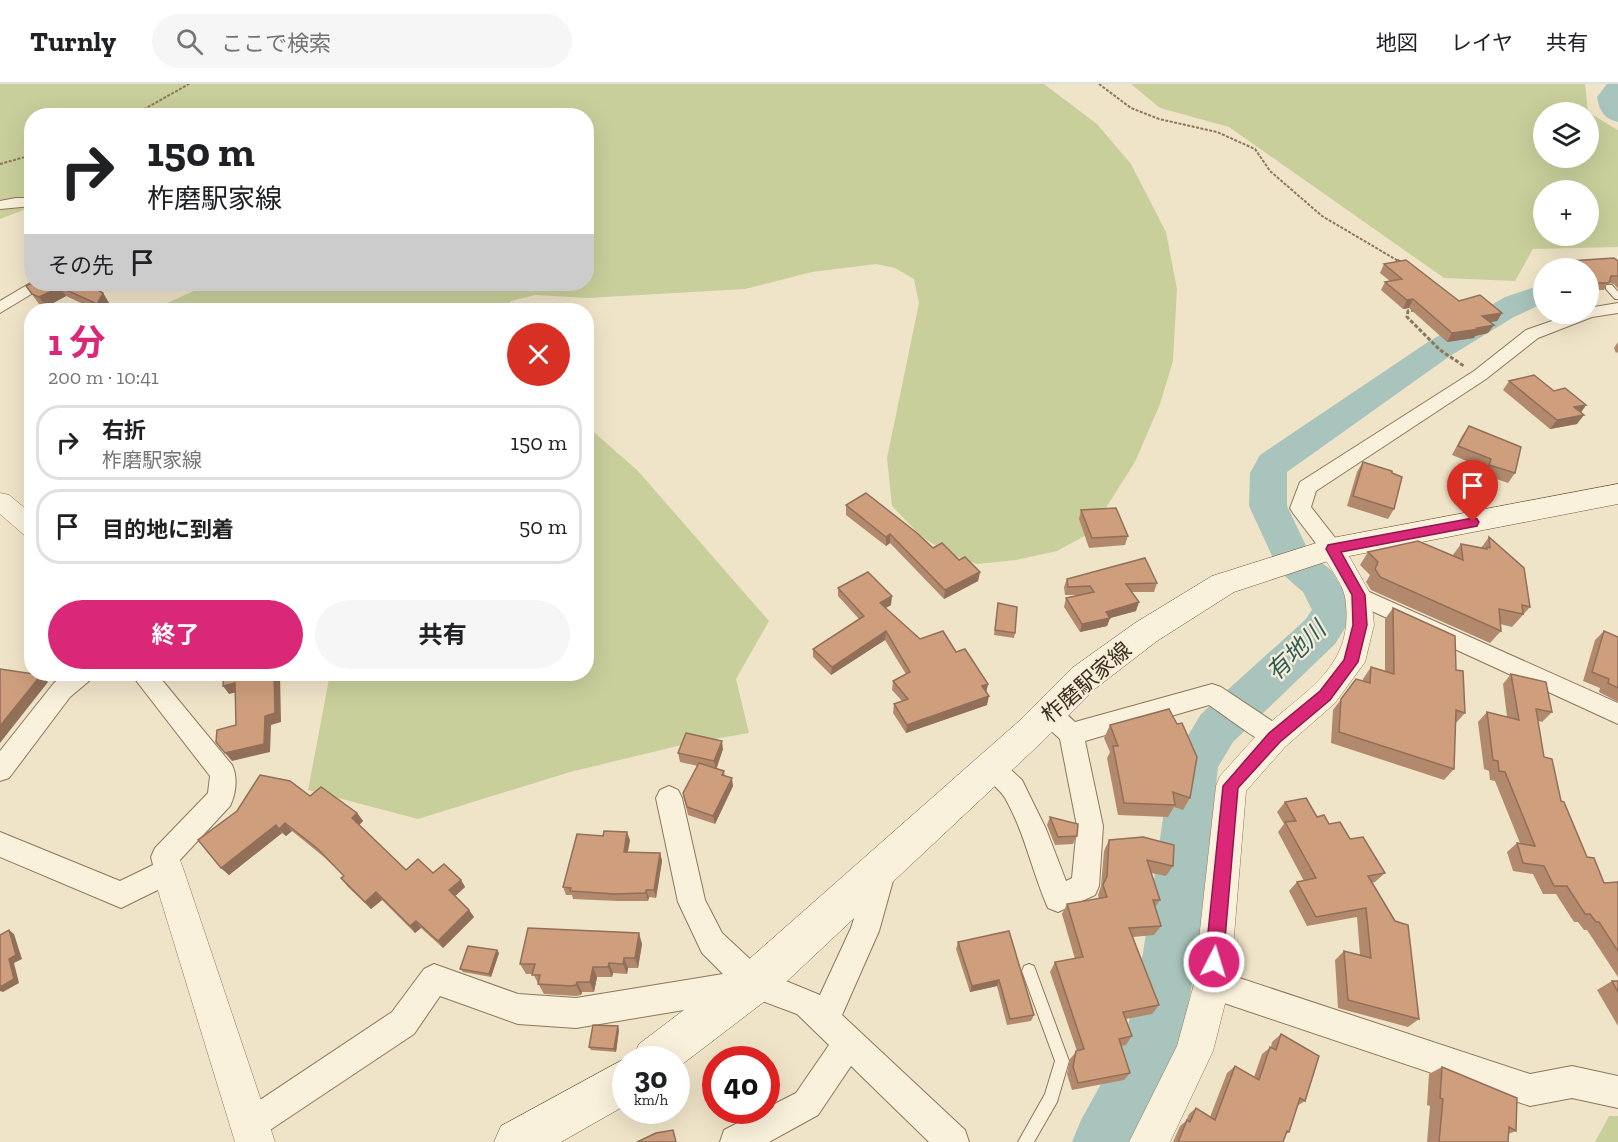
<!DOCTYPE html>
<html lang="ja">
<head>
<meta charset="utf-8">
<style>
	:root { --surface:#fff; --page:#f6f6f6; --text:#202124; --muted:#757577; --line:#e0e0e0; --accent:#db2777 }
	body { margin:0; font-family:"Zilla Slab","Noto Sans JP",serif; background:var(--page); color:var(--text); height:100vh; display:flex; flex-direction:column; font-size:22px; white-space:nowrap }
	* { box-sizing:border-box; margin:0 }
	p { font-size:20px; color:var(--muted) }
	.icon { flex:none; width:33px; height:33px; fill:none; stroke:currentColor; stroke-width:2; stroke-linecap:round; stroke-linejoin:round }
	.map { position:relative; flex:1; overflow:hidden }
	.sheet { position:absolute; left:24px; top:219px; width:570px; height:378px; display:flex; flex-direction:column; background:var(--surface); border-radius:24px; box-shadow:0 6px 24px #0002 }
	.sheet>* { flex:none }
	.banner { position:absolute; left:24px; top:24px; width:570px; height:183px; border-radius:24px; box-shadow:0 6px 24px #0002; background:#fff; color:var(--text); overflow:hidden }
	.tools { position:absolute; left:1533px; top:18px; display:grid; gap:12px }
	.tools a { display:grid; place-items:center; width:66px; height:66px; border-radius:50%; background:var(--surface); box-shadow:0 6px 24px #0002; font-size:30px }
	.speed { position:absolute; left:612px; top:962px; display:flex; gap:12px; font-size:30px; font-weight:700; text-align:center }
	.speed>* { display:grid; place-content:center; width:78px; height:78px; border-radius:50%; background:var(--surface); box-shadow:0 6px 24px #0002; line-height:1 }
	.speed small { font-size:15px; font-weight:400 }
	.speed .limit { border:9px solid #d22; background:#fff; color:#111 }
	.pin { position:absolute; display:grid; place-items:center; width:51px; height:51px; color:#fff; margin:-62px -26px; border-radius:50% 50% 50% 0; rotate:-45deg; box-shadow:0 0 6px #0007 }
	.pin .icon { rotate:45deg }
	.me { position:absolute; width:66px; margin:-33px; rotate:5deg; stroke-linejoin:round; filter:drop-shadow(0 0 4px #0008) }
	.turn { display:flex; align-items:center; gap:21px; height:126px; padding:0 24px; font-size:27px }
	.turn .icon { width:78px; height:78px; stroke-width:2.5 }
	.turn b { display:block; font-size:42px; line-height:51px }
	.then { display:flex; align-items:center; height:57px; padding:0 24px; background:#0003; gap:12px; font-size:22px }
	.round { display:grid; place-items:center; flex:none; width:63px; height:63px; border-radius:32px; background:var(--page) }
	.head { display:flex; align-items:center; justify-content:space-between; height:102px; padding:0 24px }
	h1 { font-size:36px; font-weight:700; line-height:45px; color:var(--accent) }
	.action { display:flex; gap:12px; margin-top:auto; padding:12px 24px }
	.action a { flex:1; height:69px; border-radius:36px; background:var(--accent); color:#fff; font-size:24px; font-weight:700; line-height:69px; text-align:center }
	.action a+a { background:var(--page); color:var(--text) }
	ul { padding:0; list-style:none }
	li { display:flex; align-items:center; gap:18px; height:75px; margin:0 12px 9px; padding:0 12px; border:3px solid var(--line); border-radius:24px }
	li div { flex:1 }
	li b { display:block; font-size:22px }
	li em { font-style:normal }
	header { display:flex; align-items:center; gap:36px; box-sizing:border-box; height:84px; padding:0 30px; background:var(--surface); border-bottom:2px solid var(--line) }
	header strong { font-size:28px }
	nav { display:flex; gap:33px; margin-inline-start:auto; font-size:21px }
	.search { width:420px; height:54px; background:var(--page); display:flex; align-items:center; gap:15px; box-sizing:border-box; padding:0 21px; border-radius:33px; color:var(--muted); font-size:22px }
	.map>svg:first-child { display:block }
	.green { fill:#c9cf9b; fill-rule:evenodd }
	.lines { fill:none; stroke-linecap:round; stroke-linejoin:round }
	.river { fill:#a9c4bc; fill-rule:evenodd }
	.service-casing { stroke:#8d765c; stroke-width:2 }
	.minor-casing { stroke:#8d765c; stroke-width:2 }
	.tertiary-casing { stroke:#8d765c; stroke-width:1 }
	.secondary-casing { stroke:#6f573f; stroke-width:1 }
	.path-far1 { stroke:#8d765c; stroke-width:2; stroke-dasharray:3 1.5; stroke-linecap:butt }
	.path { stroke:#8d765c; stroke-width:3; stroke-dasharray:4 2; stroke-linecap:butt }
	.service { fill:#faf1dc; fill-rule:evenodd }
	.minor { fill:#faf1dc; fill-rule:evenodd }
	.tertiary { fill:#faf1dc; fill-rule:evenodd }
	.secondary { fill:#faf1dc; fill-rule:evenodd }
	.wall { fill:#b2896c }
	.shaded-wall { fill:#916f58 }
	.building { fill:#cf9f7d; stroke:#916f58; stroke-width:1.5 }
	.route { fill:#db2777; stroke:#8e194d; stroke-width:1.5 }
	.labels { text-anchor:middle; stroke-width:4.5; stroke-linejoin:round; paint-order:stroke }
	.street-label { font-size:22px; fill:#3d2e20; stroke:#f7eed8 }
	.water-label { font-size:24px; font-style:italic; fill:#2f5d5a; stroke:#f7eed8 }
</style>
</head>
<body>
<header>
<strong>Turnly</strong>
<div class="search"><svg class="icon" aria-label="search" viewBox="0 0 24 24"><circle cx="10" cy="10" r="6"/><path d="M15 15l6 6"/></svg>ここで検索</div>
<nav><a>地図</a><a>レイヤ</a><a>共有</a></nav>
</header>
<div class="map">
<svg width="1618" height="1058" viewBox="0 0 1618 1058">
	<rect width="100%" height="100%" fill="#f0e4c8"/>
	<!-- green -->
	<g class="green">
		<path d="M0,0H1044L1097,40L1131,80L1166,148L1177,205L1173,277L1160,320L1135,378L1090,449L1057,467L1016,476L977,480L947,469L921,452L892,422L887,374L919,219L914,195L895,184L876,180L812,188L745,205L588,214L535,211L511,217L502,226H152L209,200H586V32H32L31,123L0,135Z"/>
		<path d="M1131,0H1585L1588,28H1544V74H1588L1589,29L1618,46V163L1533,165L1515,197L1444,194L1229,43L1160,24ZM1544,106H1588V152H1544Z"/>
		<path d="M587,342L638,387L769,537L736,595L749,649L690,659L570,688L418,735L308,706L330,590H586Z"/>
		<path d="M1609,1032H1618V1058H1595Z"/>
	</g>
	<g class="lines">
		<!-- river -->
		<g class="river">
			<path d="M1607,0H1618V38C1604,35 1599,26 1597,13Z"/>
			<path d="M1544,200V219L1514,233L1450,272L1287,388V422L1309,468L1332,487L1355,528L1335,560L1233,658L1218,683L1197,869L1181,965L1136,1058H1072L1081,1036L1125,957L1143,869L1171,680L1201,630L1305,536L1312,526L1303,508L1279,487L1249,422L1250,389L1260,371L1428,258L1505,213Z"/>
		</g>
		<defs>
			<g id="service">
				<path d="M1606,201H1612L1618,208V215H1615L1606,205Z"/>
				<path d="M1029,880L1034,882L1069,977L1057,1018L1034,1058H1018L1045,1010L1055,977L1022,887L1024,882Z"/>
			</g>
			<g id="minor">
				<path d="M16,114H32V122L0,125V117Z"/>
				<path d="M32,198L48,200L0,229V217Z"/>
				<path d="M1618,219V229L1592,233L1538,254L1486,295L1316,407L1311,423L1340,460L1343,465L1340,470L1332,473L1324,470L1293,429L1290,424L1300,398L1474,287L1526,246L1572,230H1588V224Z"/>
				<path d="M1358,503L1618,619V640L1350,517L1347,511L1350,505Z"/>
				<path d="M65,590H93L89,597L70,613L9,694L0,697V667L54,599Z"/>
				<path d="M131,590H157L232,681C238,693 236,710 230,722L179,777L182,787L178,796L121,824L0,773V748L120,797L153,781L151,773L155,764L208,709L210,692Z"/>
				<path d="M1212,600L1221,603L1275,639L1286,654L1283,661C1282,662 1275,664 1274,664C1268,664 1218,627 1209,621L1085,657L1103,742L1099,802L1095,811L1058,828L1048,824C1032,788 1025,749 1005,714C998,702 984,696 977,683L981,675L990,672L999,675L1022,696L1046,745L1066,797L1072,794L1077,742L1060,655L1039,636L1036,629L1039,622C1055,616 1064,628 1075,638Z"/>
				<path d="M669,702L678,706L682,714L705,816L722,849L764,888L820,911L851,844L872,777L882,773L892,777L896,786L879,847L842,931L965,1046L969,1058H929L851,982L818,1031L769,1058H720L724,1046L796,1009L829,961L797,930L749,912L738,917L576,944L518,940L440,912L414,950L261,1052L250,1057L239,1052L234,1041L239,1030L392,928L424,885L434,880L518,910L576,914L723,890L702,869L678,818L656,714L660,706Z"/>
				<path d="M1212,885L1530,990L1572,982L1618,992V1024L1572,1014L1530,1022L1212,915L1202,910L1197,900L1202,890Z"/>
			</g>
			<g id="tertiary">
				<path d="M0,409L9,411L32,430V453L23,450L0,430Z"/>
				<path d="M1332,456L1341,458L1371,511L1374,541L1365,578L1335,619L1285,663L1246,707L1230,900L1213,967L1170,1058H1129L1177,962L1194,900L1216,702L1220,692C1234,677 1248,660 1263,645C1306,605 1356,583 1345,513C1343,500 1326,478 1319,465L1323,458Z"/>
				<path d="M168,772L180,776L184,787L275,1058H235L152,787L156,776Z"/>
			</g>
			<g id="secondary">
				<path d="M1618,400V420L1334,475L1234,508L1157,557L1096,604L1042,658L769,914L676,985V975H632L639,960L739,884L1018,638L1072,584L1135,539L1212,492L1332,454Z"/>
				<path d="M626,974L629,975H626V1021L561,1058H494L501,1042Z"/>
			</g>
		</defs>
		<!-- service casing -->
		<use href="#service" class="service-casing"/>
		<!-- minor casing -->
		<use href="#minor" class="minor-casing"/>
		<!-- tertiary casing -->
		<use href="#tertiary" class="tertiary-casing"/>
		<!-- secondary casing -->
		<use href="#secondary" class="secondary-casing"/>
		<!-- path-far1 -->
		<g class="path-far1">
			<path d="M1099,0L1131,24L1159,35L1217,48L1255,65L1270,87L1322,132L1400,178"/>
			<path d="M132,32L189,0"/>
			<path d="M0,80L32,71"/>
		</g>
		<!-- path -->
		<g class="path">
			<path d="M1397,176L1402,179"/>
			<path d="M1415,226L1408,227L1407,233L1440,266L1464,282"/>
		</g>
		<!-- service -->
		<use href="#service" class="service"/>
		<!-- minor -->
		<use href="#minor" class="minor"/>
		<!-- tertiary -->
		<use href="#tertiary" class="tertiary"/>
		<!-- secondary -->
		<use href="#secondary" class="secondary"/>
	</g>
	<!-- wall -->
	<g class="wall">
		<path d="M1618,177V205L1614,200L1608,199L1604,206H1588V184H1551L1555,178Z"/>
		<path d="M1384,180L1459,217L1502,229L1497,237L1490,238L1488,249L1475,252L1474,254L1447,258L1409,224L1403,225L1381,206L1385,198L1390,197L1380,189Z"/>
		<path d="M32,200H107L93,203L103,209L109,219L105,226H96L66,212L46,223L39,220L26,202Z"/>
		<path d="M1618,258V268L1616,269L1614,264Z"/>
		<path d="M1509,297L1554,307L1586,321L1581,328L1577,340L1550,345L1503,306Z"/>
		<path d="M1469,342L1515,389L1508,399L1482,390L1484,384L1452,371L1462,352Z"/>
		<path d="M1363,378L1394,425L1388,435L1347,422L1357,388Z"/>
		<path d="M846,421L959,476L980,488L978,497L944,515L890,459L886,462L846,431Z"/>
		<path d="M1081,426L1128,452L1125,461L1089,464L1079,435Z"/>
		<path d="M1489,453L1530,523L1512,543L1500,540L1501,547L1490,559L1371,506L1366,498L1370,491L1360,481L1368,468L1452,472L1461,460L1481,464Z"/>
		<path d="M1067,495L1157,499L1154,508H1132L1136,527L1110,534L1107,542L1080,548L1064,523L1066,514L1082,511H1065L1064,503Z"/>
		<path d="M838,504L891,521L885,524L920,555L956,568L988,600L986,608L987,621L906,649L893,629L894,620L902,617L892,606L893,597L906,590L885,556L831,591L813,573V565L859,535L838,512Z"/>
		<path d="M998,519L1015,549L1014,554L994,551Z"/>
		<path d="M1393,524L1456,586L1465,629L1455,640L1454,685L1444,696L1331,659L1333,626L1356,595L1363,597V595L1371,583L1385,588V535Z"/>
		<path d="M1604,547L1618,553V618L1599,608L1600,604L1583,597L1595,556Z"/>
		<path d="M1511,590L1552,628L1542,638L1538,637L1544,673L1561,717L1587,773L1604,799L1618,798V893L1587,846H1584L1578,838H1574L1556,810H1543L1533,790L1513,787L1507,768L1517,759H1520L1495,697L1490,696L1489,687L1484,685L1478,638L1487,628L1507,633L1503,600Z"/>
		<path d="M1110,641L1190,714L1183,726L1174,723L1168,733L1118,731L1107,674L1110,668L1104,654Z"/>
		<path d="M723,665L716,685L724,687L725,692L733,702L715,740L688,731L683,709L698,682L680,678L678,669Z"/>
		<path d="M310,712L357,729L363,737L359,741L406,786L433,789L461,796L465,803L455,812L469,826L474,833L443,864L421,844L415,849L382,816L371,825L347,802L341,794L344,792L324,773L292,747L286,752L282,749L229,791L221,784Z"/>
		<path d="M1285,718L1317,733L1350,755L1385,789L1375,798L1372,799L1419,935L1408,943L1338,924L1335,876L1344,867L1360,871L1357,833L1307,842L1289,807L1297,798L1304,797L1278,748L1284,740L1277,728Z"/>
		<path d="M1050,733L1077,752L1073,760L1055,761L1047,741Z"/>
		<path d="M630,756L628,768L660,769L662,777L656,814L649,813L648,817H618L573,815L572,811H566L563,803Z"/>
		<path d="M1109,756L1173,782L1166,792L1151,789L1160,816L1155,823L1161,842L1154,851L1133,853L1159,921L1152,930L1126,935L1132,952L1126,961L1121,962L1130,989L1124,996L1072,1006L1067,990L1070,975L1077,967L1050,888L1055,878L1075,875L1062,830L1067,820L1099,815L1098,811L1101,802L1104,767Z"/>
		<path d="M1009,847L1034,931L1031,937L1007,941L997,902L970,908L956,865L958,858Z"/>
		<path d="M642,860L638,884H628L627,890L613,889L612,893H597L594,908H582L581,911L576,912L544,910L533,890H526L520,880Z"/>
		<path d="M497,866L499,869L491,893L463,888L460,885Z"/>
		<path d="M1612,897H1618V942L1597,906Z"/>
		<path d="M619,946L616,968L591,966L589,963Z"/>
		<path d="M1281,950L1305,1017L1297,1022L1289,1048L1286,1050L1283,1058H1173L1180,1042L1186,1037L1189,1030L1196,1024L1210,1033L1227,989L1235,982L1254,993L1262,970L1271,963L1272,958Z"/>
		<path d="M1442,983L1516,1047L1508,1050V1058H1427L1430,1022L1427,1021L1429,990Z"/>
	</g>
	<!-- shaded-wall -->
	<g class="shaded-wall">
		<path d="M83,200H107L87,205Z"/>
		<path d="M60,203L66,212L46,223L39,213Z"/>
		<path d="M103,209L109,219L105,226H101L97,220Z"/>
		<path d="M1413,215L1409,224L1403,225L1407,216Z"/>
		<path d="M1502,229L1497,237L1477,240L1482,232Z"/>
		<path d="M1494,241L1488,249L1475,252L1474,254L1447,258L1452,249Z"/>
		<path d="M1586,321L1580,330L1574,323Z"/>
		<path d="M1584,331L1577,340L1550,345L1557,336Z"/>
		<path d="M890,450V459L886,462V453Z"/>
		<path d="M980,488L978,497L944,515L945,506Z"/>
		<path d="M892,512L891,521L879,528L880,519Z"/>
		<path d="M1139,518L1136,527L1110,534L1107,542L1080,548L1082,540L1106,528Z"/>
		<path d="M886,547L885,556L831,591L832,583Z"/>
		<path d="M274,590H280L281,638L271,641L270,668L232,677L225,669L265,632Z"/>
		<path d="M41,591L48,598L0,659V642Z"/>
		<path d="M235,599L242,607L229,610L223,602Z"/>
		<path d="M988,600L986,609L982,602Z"/>
		<path d="M989,612L987,621L906,649L907,641Z"/>
		<path d="M722,657L723,665L716,686L714,677Z"/>
		<path d="M732,694L733,702L715,740L713,732Z"/>
		<path d="M357,729L363,737L358,742L352,734Z"/>
		<path d="M285,739L292,747L286,752L279,745Z"/>
		<path d="M276,741L282,749L229,791L221,784Z"/>
		<path d="M627,748L630,756L626,775L624,768Z"/>
		<path d="M660,769L662,777L656,814L654,806Z"/>
		<path d="M461,796L465,803L453,814L449,806Z"/>
		<path d="M646,806L649,813L648,817L646,809Z"/>
		<path d="M376,808L382,816L371,825L365,818Z"/>
		<path d="M469,826L474,833L443,864L438,857Z"/>
		<path d="M416,837L421,844L415,849L410,842Z"/>
		<path d="M9,846L14,850L22,875L14,879L19,899L3,908L0,907V903L9,875Z"/>
		<path d="M639,849L642,860L638,884L635,874Z"/>
		<path d="M497,866L499,869L491,893L489,890Z"/>
		<path d="M624,874L628,884L627,890L623,880Z"/>
		<path d="M609,879L613,889L612,893L608,883Z"/>
		<path d="M593,883L597,893L594,908L590,898Z"/>
		<path d="M999,896L997,902L970,908L972,902Z"/>
		<path d="M577,898L582,908L581,911L576,901Z"/>
		<path d="M618,942L619,946L616,968L614,965Z"/>
	</g>
	<!-- building -->
	<g class="building">
		<path d="M1614,174L1618,177V192H1611L1609,199H1588V184H1561L1555,178Z"/>
		<path d="M1406,176L1459,217L1480,211L1502,229L1482,232L1494,241L1477,244L1479,245L1452,249L1413,215L1407,216L1385,198L1402,195L1384,180Z"/>
		<path d="M32,199V200H87L103,209L97,220L60,203L39,213L32,210L26,202Z"/>
		<path d="M1534,291L1554,307L1565,304L1586,321L1574,323L1584,331L1557,336L1509,297Z"/>
		<path d="M1469,342L1521,363L1515,389L1489,381L1491,375L1458,362Z"/>
		<path d="M1363,378L1392,387V389L1402,393L1394,425L1353,412Z"/>
		<path d="M866,409L917,449L933,464L942,459L959,476L965,473L980,488L945,506L890,450L886,453L846,421Z"/>
		<path d="M1116,424L1128,452L1092,454L1081,426Z"/>
		<path d="M1489,453L1524,484L1530,523L1522,521L1523,530L1499,525L1501,547L1380,493L1375,485L1378,478L1368,468L1418,457L1463,476L1461,460L1487,465V463L1490,464Z"/>
		<path d="M1145,474L1157,499L1126,500L1139,518L1106,528L1110,534L1082,540L1066,514L1094,508L1090,502L1068,503L1067,495Z"/>
		<path d="M868,488L892,512L880,519L920,555L943,547L956,568L965,565L988,600L982,602L989,612L907,641L894,620L908,615L893,597L910,588L886,547L832,583L813,565L864,532L838,504Z"/>
		<path d="M998,519L1017,523L1015,549L995,546Z"/>
		<path d="M1393,524L1455,552L1456,586L1463,587L1465,629L1456,626L1454,685L1339,648L1341,615L1356,595L1370,599L1371,583L1394,590Z"/>
		<path d="M1604,547L1618,553V604L1608,599L1609,595L1592,588Z"/>
		<path d="M0,585L41,591L0,642Z"/>
		<path d="M224,590H274L275,629L265,632L264,660L225,669L216,658L217,646L236,641L235,599L223,602Z"/>
		<path d="M1511,590L1546,598L1552,628L1536,625L1544,673L1552,675L1561,717L1564,718L1587,773L1594,774L1604,799L1618,798V867L1599,838H1596L1590,830H1585L1567,802H1554L1544,782L1523,779L1517,759L1535,762L1505,688L1499,687L1498,677L1493,676L1487,628L1519,636Z"/>
		<path d="M1169,625L1177,640L1182,639L1197,673L1190,714L1173,708L1175,721L1124,719L1113,662H1118L1110,641Z"/>
		<path d="M686,649L722,657L714,677L678,669Z"/>
		<path d="M699,679L724,687L722,691L732,694L713,732L687,723L683,709Z"/>
		<path d="M260,691L290,697L310,712L321,703L357,729L352,734L406,786L418,775L433,789L444,780L461,796L449,806L469,826L438,857L416,837L410,842L376,808L365,818L341,794L344,792L318,765L285,739L279,745L276,741L221,784L198,756L237,727Z"/>
		<path d="M1306,714L1317,733L1324,731L1329,740L1340,738L1350,755L1363,753L1385,789L1368,792L1395,837L1408,841L1419,935L1348,916L1344,867L1371,874L1366,824L1316,833L1297,798L1316,794L1285,738L1296,737L1285,718Z"/>
		<path d="M1050,733L1078,740L1077,752L1058,753Z"/>
		<path d="M604,747L627,748L624,768L660,769L654,806H646V809L615,810L570,807L571,804L563,803L577,750L603,752Z"/>
		<path d="M1143,753L1174,761L1173,782L1147,776L1160,816H1153L1161,842L1129,844L1159,921L1123,928L1132,952L1119,955L1130,989L1078,999L1073,983L1076,967L1084,965L1055,878L1083,873L1067,820L1107,813L1103,801L1107,792L1109,756Z"/>
		<path d="M528,844L639,849L635,874H624L623,880L609,879L608,883H593L590,898H577L576,901L571,902L538,900L540,891H532L535,880H520Z"/>
		<path d="M9,846L16,871L9,875L14,895L0,903V851Z"/>
		<path d="M1009,847L1034,931L1010,935L999,896L972,902L958,858Z"/>
		<path d="M468,862L497,866L489,890L460,885Z"/>
		<path d="M1612,897H1618V908Z"/>
		<path d="M593,941L618,942L614,965L589,963Z"/>
		<path d="M1281,950L1319,972L1305,1017L1300,1014L1289,1048L1287,1047L1283,1058H1178L1187,1036L1190,1038L1196,1024L1215,1036L1235,982L1259,996L1270,963L1276,966Z"/>
		<path d="M1442,983L1517,1014L1516,1047L1509,1043L1508,1058H1439L1443,1015L1440,1014Z"/>
		<path d="M673,1046L676,1058H637L656,1049Z"/>
	</g>
	<!-- route -->
	<path class="route" d="M1473,434L1477,435L1479,438L1477,442L1341,468L1365,511L1367,541L1358,578L1330,616L1280,658L1238,704L1223,878L1220,884L1214,887L1208,884L1205,878L1223,702L1269,649L1320,607L1344,576L1353,541L1352,511L1326,465L1328,461Z"/>
	<g class="labels">
		<!-- street labels -->
		<g class="street-label">
			<text transform="translate(1086 598) rotate(-41)" y="8">柞磨駅家線</text>
		</g>
		<!-- water labels -->
		<g class="water-label">
			<text transform="translate(1296 567) rotate(-45)" y="8">有地川</text>
		</g>
	</g>
</svg>
<div class="tools">
<a><svg class="icon" aria-label="layers" viewBox="0 0 24 24"><path d="M12 4l9 5-9 5-9-5zM3 14l9 5 9-5"/></svg></a>
<a>+</a>
<a>−</a>
</div>
<div class="speed"><div>30<small>km/h</small></div><div class="limit">40</div></div>
<div class="pin" style="left:1473px;top:438px;background:#d93025"><svg class="icon" aria-label="arrive" viewBox="0 0 24 24"><path d="M6 21V4h12l-3 4 3 4H6"/></svg></div>
<svg class="me" style="left:1214px;top:878px" viewBox="-20 -20 40 40"><circle r="17" fill="#db2777" stroke="#fff" stroke-width="3"/><path d="M0-11L8 9 0 5-8 9z" fill="#fff"/></svg>
<div class="banner">
<div class="turn"><svg class="icon" aria-label="right" viewBox="0 0 24 24"><path d="M7 20v-9h11M14 6l5 5-5 5"/></svg><div><b>150 m</b>柞磨駅家線</div></div>
<div class="then">その先<svg class="icon" aria-label="arrive" viewBox="0 0 24 24"><path d="M6 21V4h12l-3 4 3 4H6"/></svg></div>
</div>
<section class="sheet">
<div class="head"><div><h1>1 分</h1><p>200 m · 10:41</p></div><a class="round" style="background:#d93025;color:#fff"><svg class="icon" aria-label="close" viewBox="0 0 24 24"><path d="M6 6l12 12M18 6L6 18"/></svg></a></div>
<ul>
<li><svg class="icon" aria-label="right" viewBox="0 0 24 24"><path d="M7 20v-9h11M14 6l5 5-5 5"/></svg><div><b>右折</b><p>柞磨駅家線</p></div><em>150 m</em></li>
<li><svg class="icon" aria-label="arrive" viewBox="0 0 24 24"><path d="M6 21V4h12l-3 4 3 4H6"/></svg><div><b>目的地に到着</b></div><em>50 m</em></li>
</ul>
<div class="action"><a>終了</a><a>共有</a></div>
</section>
</div>
</body>
</html>
